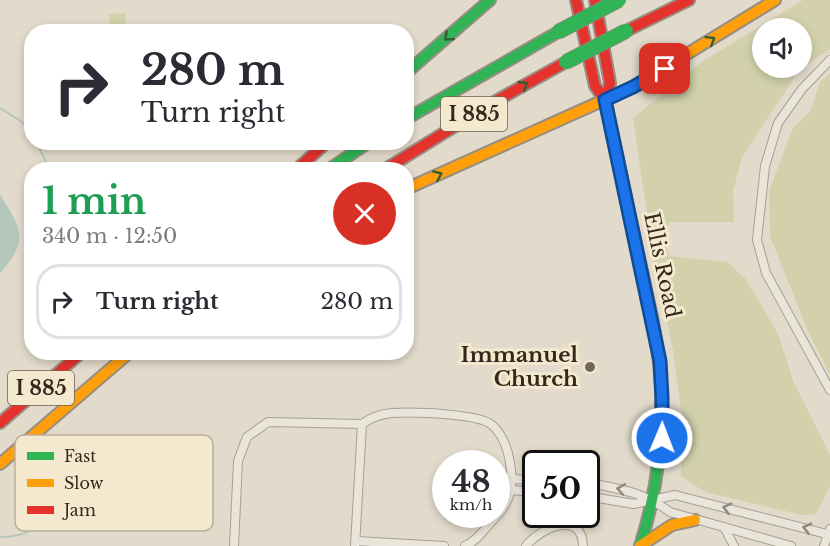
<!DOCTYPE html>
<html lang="en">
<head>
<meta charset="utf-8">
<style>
	:root { --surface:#fff; --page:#f7f7f7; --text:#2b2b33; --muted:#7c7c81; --line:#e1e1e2 }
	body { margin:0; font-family:"Libre Baskerville",serif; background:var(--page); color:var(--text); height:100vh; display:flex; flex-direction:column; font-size:22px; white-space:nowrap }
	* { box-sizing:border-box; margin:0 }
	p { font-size:20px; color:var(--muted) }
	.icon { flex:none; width:33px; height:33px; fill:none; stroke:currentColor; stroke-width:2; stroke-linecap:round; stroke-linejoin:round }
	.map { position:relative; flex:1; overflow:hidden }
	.sheet { position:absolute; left:24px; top:162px; width:390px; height:198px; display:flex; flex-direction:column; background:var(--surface); border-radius:24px; box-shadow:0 3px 9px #0003 }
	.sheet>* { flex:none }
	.top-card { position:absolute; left:24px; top:24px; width:390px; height:126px; border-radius:24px; box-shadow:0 3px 9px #0003; background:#fff; color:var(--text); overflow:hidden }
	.controls { position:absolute; left:752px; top:18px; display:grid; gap:12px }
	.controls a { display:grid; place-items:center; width:60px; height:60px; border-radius:50%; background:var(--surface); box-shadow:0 3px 9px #0003; font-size:30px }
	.speed { position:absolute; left:432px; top:450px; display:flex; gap:12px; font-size:30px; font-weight:700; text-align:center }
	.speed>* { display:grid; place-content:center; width:78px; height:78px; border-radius:50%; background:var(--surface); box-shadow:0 3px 9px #0003; line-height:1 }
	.speed small { font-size:15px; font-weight:400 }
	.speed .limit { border:3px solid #111; border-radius:9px; background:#fff; color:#111 }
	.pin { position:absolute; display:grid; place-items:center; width:51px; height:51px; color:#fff; margin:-26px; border-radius:12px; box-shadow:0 3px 9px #0006 }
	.me { position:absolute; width:66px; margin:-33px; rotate:1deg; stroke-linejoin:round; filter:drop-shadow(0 0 4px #0008) }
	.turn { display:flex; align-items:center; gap:21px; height:126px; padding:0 18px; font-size:27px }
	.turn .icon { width:78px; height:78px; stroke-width:2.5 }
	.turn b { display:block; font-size:42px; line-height:51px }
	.round { display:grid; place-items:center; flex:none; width:63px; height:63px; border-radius:32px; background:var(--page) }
	.headline { display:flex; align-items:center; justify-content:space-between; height:102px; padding:0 18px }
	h1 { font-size:36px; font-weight:700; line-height:45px; color:#1e9e55 }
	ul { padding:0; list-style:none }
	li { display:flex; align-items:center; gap:18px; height:75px; margin:0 12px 9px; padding:0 6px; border:3px solid var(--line); border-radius:24px }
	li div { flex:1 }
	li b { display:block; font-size:22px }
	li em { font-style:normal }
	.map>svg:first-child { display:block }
	.green { fill:#d2d1ac; fill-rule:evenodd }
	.water { fill:#b5c6bc }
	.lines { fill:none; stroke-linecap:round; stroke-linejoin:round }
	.stream { stroke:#b5c6bc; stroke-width:2 }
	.street-casing { stroke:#a79f94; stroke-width:10 }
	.fast-casing { stroke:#968e83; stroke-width:14 }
	.slow-casing { stroke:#968e83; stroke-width:14 }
	.jam-casing { stroke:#968e83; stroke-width:14 }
	.street { stroke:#eae5db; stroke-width:8 }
	.fast { stroke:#30b455; stroke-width:10 }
	.slow { stroke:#ff9f0a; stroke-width:10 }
	.jam { stroke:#e5322d; stroke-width:10 }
	.fast-bridge-casing { stroke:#8c857a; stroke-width:16; stroke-linecap:butt }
	.fast-bridge { stroke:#30b455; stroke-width:14 }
	.oneway { stroke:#326033 }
	.oneway2 { stroke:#8f867c }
	.route-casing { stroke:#114b97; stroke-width:15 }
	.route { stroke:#1a73e8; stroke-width:10 }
	.poi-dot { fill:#716659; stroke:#f4e9cf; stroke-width:2 }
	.labels { text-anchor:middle; stroke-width:6; stroke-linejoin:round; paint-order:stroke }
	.shield { fill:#f4e9cf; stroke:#6e6252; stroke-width:1.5 }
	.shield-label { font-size:20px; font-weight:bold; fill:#34281c }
	.street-label { font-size:21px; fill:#34281c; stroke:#f4e9cf }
	.poi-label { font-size:21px; font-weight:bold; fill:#34281c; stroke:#f4e9cf; text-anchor:end }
	.key { fill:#f4e9cf; stroke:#baaf99; stroke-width:1.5 }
	.key-label { font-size:16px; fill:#34281c }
</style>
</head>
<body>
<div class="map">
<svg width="830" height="546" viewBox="0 0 830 546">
	<rect width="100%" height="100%" fill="#e2daca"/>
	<!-- green -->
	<g class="green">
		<path d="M803,0H830V49L800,69L742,157L733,192L734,222H669L664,236L669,256L727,262L745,278L778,334L794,383L830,455V486L816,514L802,515L705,492L681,476L682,417L673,350L653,255L633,118L703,61ZM762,28H801V68H762Z"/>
		<path d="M125,13L126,31H110L109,14Z"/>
		<path d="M830,74V375L808,331L770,236L769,191L793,128L811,110L820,82Z"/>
	</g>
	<!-- water -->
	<path class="water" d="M0,195C22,229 29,241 0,273Z"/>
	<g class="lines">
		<!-- stream -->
		<g class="stream">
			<path d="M0,108L22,122L32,134"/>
			<path d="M36,142L50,170"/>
			<path d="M0,537C35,538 64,511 66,475C66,464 64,453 62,442"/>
		</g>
		<defs>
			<g id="street">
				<path d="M830,60L802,89L778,123L765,166L757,240L766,273L830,390"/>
				<path d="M362,424C370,418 381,414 392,413C411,412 478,413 492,425C510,441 517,481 506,503C502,512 492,520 486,528C480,535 474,542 465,546"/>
				<path d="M511,479L536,480"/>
				<path d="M586,482C621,490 640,490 670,512L791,546"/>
				<path d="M510,490L536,492"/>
				<path d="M586,496L634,504L675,495L830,535"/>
				<path d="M559,514L560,525"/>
				<path d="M724,527L734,546"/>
				<path d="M356,541L444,546"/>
				<path d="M234,546L238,461L247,437L268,422L362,424"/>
				<path d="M355,546L362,424"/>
				<path d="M526,546C540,528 582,509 583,546"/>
				<path d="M824,546L830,529"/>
			</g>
			<g id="fast">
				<path d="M406,73L490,0"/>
				<path d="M406,119L558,32"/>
				<path d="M328,170L369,142"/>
				<path d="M640,546C664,470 668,395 652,317"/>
			</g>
			<g id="slow">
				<path d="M406,189L633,87L775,0"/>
				<path d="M0,464L130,352"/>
				<path d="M640,546L672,525L695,520"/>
			</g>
			<g id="jam">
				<path d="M576,0L595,86L605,100L652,317"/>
				<path d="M595,0L610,83L605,100"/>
				<path d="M626,31L689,0"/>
				<path d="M296,170L327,142"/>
				<path d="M384,170L494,102L566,62"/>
				<path d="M0,423L82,352"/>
			</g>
		</defs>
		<!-- street casing -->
		<use href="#street" class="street-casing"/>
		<!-- fast casing -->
		<use href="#fast" class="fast-casing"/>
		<!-- slow casing -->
		<use href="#slow" class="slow-casing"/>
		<!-- jam casing -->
		<use href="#jam" class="jam-casing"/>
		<!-- street -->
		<use href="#street" class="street"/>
		<!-- fast -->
		<use href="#fast" class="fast"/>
		<!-- slow -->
		<use href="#slow" class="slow"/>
		<!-- jam -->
		<use href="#jam" class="jam"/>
		<defs>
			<g id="fast-bridge">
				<path d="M558,32L619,0"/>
				<path d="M566,62L626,31"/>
			</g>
		</defs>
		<!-- fast-bridge casing -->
		<use href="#fast-bridge" class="fast-bridge-casing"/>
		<!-- fast-bridge -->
		<use href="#fast-bridge" class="fast-bridge"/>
	</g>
	<!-- one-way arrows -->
	<defs><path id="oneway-chevron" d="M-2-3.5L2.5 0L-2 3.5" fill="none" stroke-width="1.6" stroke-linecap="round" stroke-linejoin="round" transform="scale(1.5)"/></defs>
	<g class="oneway">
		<use href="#oneway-chevron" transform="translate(448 37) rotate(139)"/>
		<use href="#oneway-chevron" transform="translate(711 40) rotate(-32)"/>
		<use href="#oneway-chevron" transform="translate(524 85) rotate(-30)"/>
		<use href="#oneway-chevron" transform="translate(438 175) rotate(-24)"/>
	</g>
	<g class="oneway2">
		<use href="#oneway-chevron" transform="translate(621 489) rotate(-170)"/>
		<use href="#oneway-chevron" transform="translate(727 508) rotate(-165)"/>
		<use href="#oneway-chevron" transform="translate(807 528) rotate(-166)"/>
	</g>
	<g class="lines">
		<defs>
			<path id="route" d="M662,438V398L660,361L605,100L633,87L665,69"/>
		</defs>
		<!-- route casing -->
		<use href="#route" class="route-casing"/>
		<!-- route -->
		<use href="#route" class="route"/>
	</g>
	<!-- markers -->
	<circle class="poi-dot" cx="590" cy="367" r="6"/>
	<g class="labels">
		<!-- shield labels -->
		<g class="shield">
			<rect x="441" y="97" width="66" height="34" rx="4.5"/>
			<rect x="8" y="371" width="66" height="34" rx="4.5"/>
		</g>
		<g class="shield-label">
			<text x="474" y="121">I 885</text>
			<text x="41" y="395">I 885</text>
		</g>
		<!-- street labels -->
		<g class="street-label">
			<text transform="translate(662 265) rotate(78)" y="7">Ellis Road</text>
		</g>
		<!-- poi labels -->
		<g class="poi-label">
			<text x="578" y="362">Immanuel<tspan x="578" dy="24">Church</tspan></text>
		</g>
	</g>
	<!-- legend -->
	<rect x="15" y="435" width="198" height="96" rx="9" class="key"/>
	<rect x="27" y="452" width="27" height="8" fill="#30b455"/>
	<rect x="27" y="479" width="27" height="8" fill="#ff9f0a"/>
	<rect x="27" y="506" width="27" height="8" fill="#e5322d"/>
	<g class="key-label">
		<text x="64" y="462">Fast</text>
		<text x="64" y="489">Slow</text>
		<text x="64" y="516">Jam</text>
	</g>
</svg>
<div class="controls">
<a><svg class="icon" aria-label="sound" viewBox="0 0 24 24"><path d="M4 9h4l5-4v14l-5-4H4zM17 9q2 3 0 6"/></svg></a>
</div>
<div class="speed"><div>48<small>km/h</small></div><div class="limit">50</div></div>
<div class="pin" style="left:665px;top:69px;background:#d93025"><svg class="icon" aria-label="arrive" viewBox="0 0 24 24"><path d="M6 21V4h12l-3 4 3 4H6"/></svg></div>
<svg class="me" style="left:662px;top:438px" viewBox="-20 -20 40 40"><circle r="17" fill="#1a73e8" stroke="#fff" stroke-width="3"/><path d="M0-11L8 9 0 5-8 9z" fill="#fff"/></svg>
<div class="top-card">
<div class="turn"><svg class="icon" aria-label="right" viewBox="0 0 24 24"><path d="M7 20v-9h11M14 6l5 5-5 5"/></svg><div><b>280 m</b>Turn right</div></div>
</div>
<section class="sheet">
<div class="headline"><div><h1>1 min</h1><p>340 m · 12:50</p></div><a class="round" style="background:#d93025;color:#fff"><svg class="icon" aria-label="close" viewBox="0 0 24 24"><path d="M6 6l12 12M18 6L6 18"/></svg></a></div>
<ul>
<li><svg class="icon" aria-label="right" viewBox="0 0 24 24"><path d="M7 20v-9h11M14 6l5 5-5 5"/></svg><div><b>Turn right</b></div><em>280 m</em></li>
</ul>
</section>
</div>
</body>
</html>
